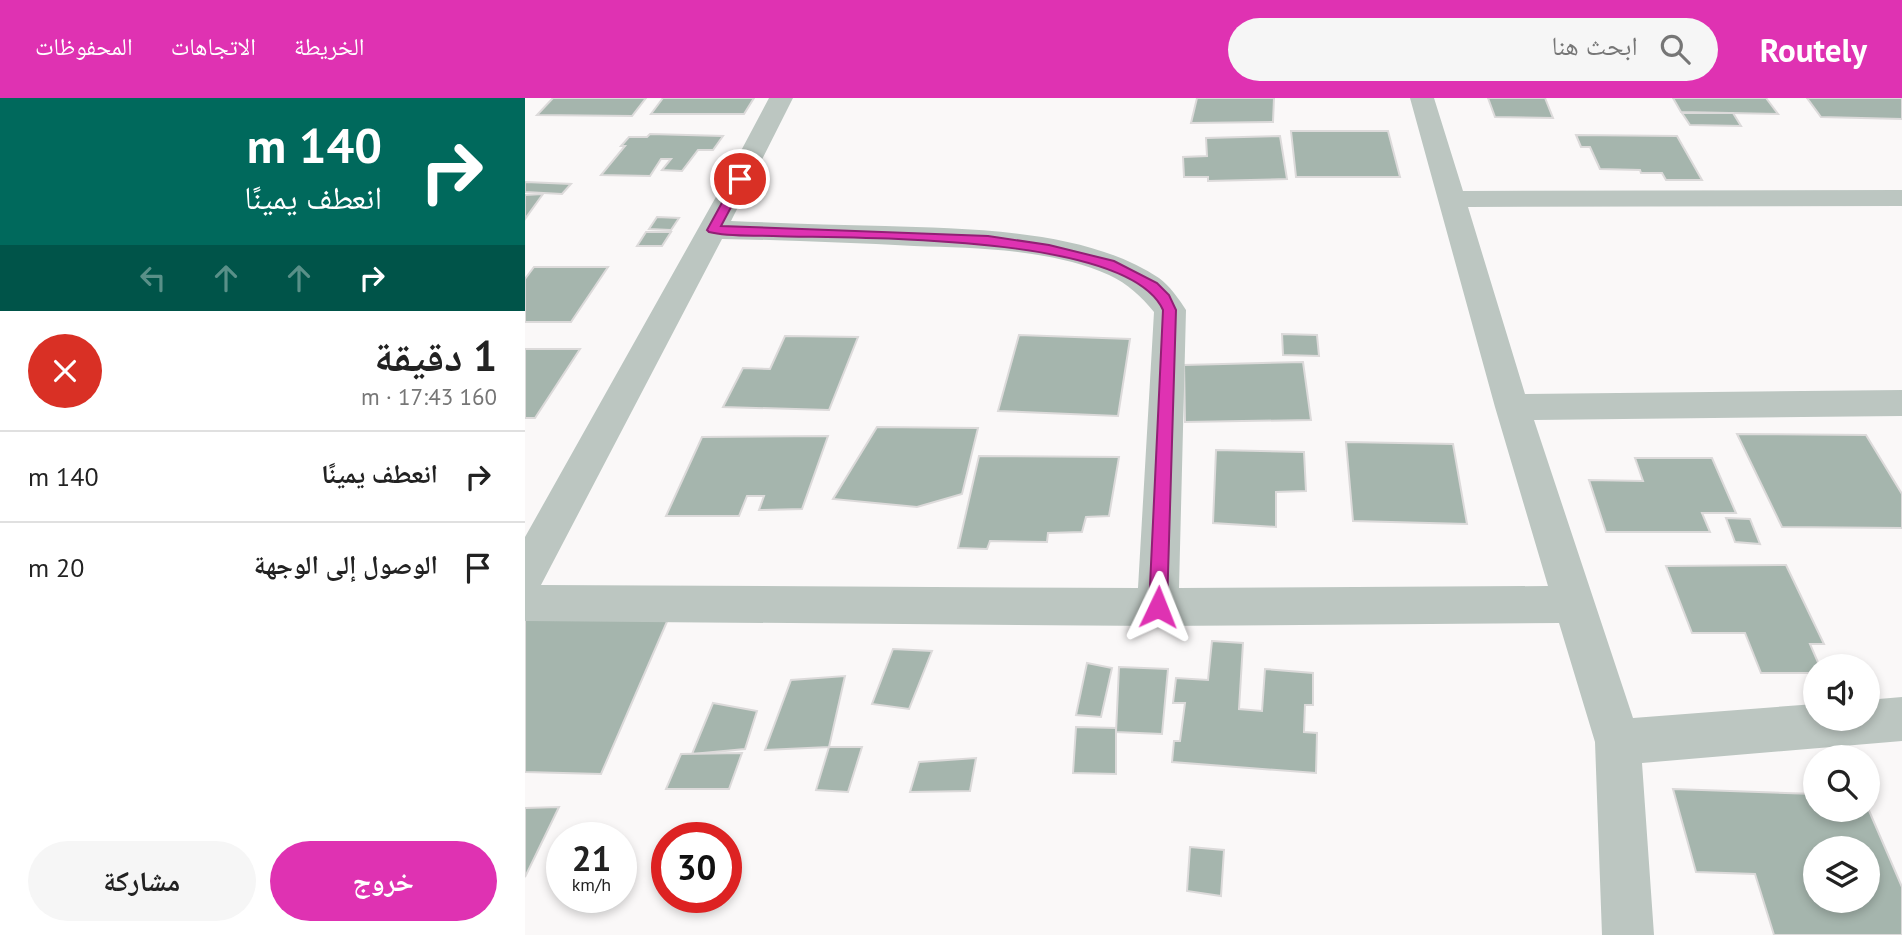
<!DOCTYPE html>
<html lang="ar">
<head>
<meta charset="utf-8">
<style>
	:root { --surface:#fff; --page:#f6f6f6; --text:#222; --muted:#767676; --line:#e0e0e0; --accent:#df32b2 }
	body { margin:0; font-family:"PT Sans","Noto Naskh Arabic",sans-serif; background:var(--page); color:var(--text); direction:rtl; height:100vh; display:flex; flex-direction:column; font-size:26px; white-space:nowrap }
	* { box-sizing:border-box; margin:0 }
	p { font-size:23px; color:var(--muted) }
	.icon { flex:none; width:38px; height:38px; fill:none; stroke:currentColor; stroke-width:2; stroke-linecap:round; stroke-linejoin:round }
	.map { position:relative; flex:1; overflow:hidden; direction:ltr }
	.drawer { display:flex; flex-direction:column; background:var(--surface); width:525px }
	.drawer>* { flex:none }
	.banner { background:#00695c; color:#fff; overflow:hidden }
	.controls { position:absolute; left:1278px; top:556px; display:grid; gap:14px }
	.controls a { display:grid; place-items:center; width:77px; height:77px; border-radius:50%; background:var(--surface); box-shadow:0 4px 10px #0003; font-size:35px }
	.speed { position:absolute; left:21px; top:724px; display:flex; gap:14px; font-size:35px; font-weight:700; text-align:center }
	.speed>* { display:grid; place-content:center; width:91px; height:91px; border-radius:50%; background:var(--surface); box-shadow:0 4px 10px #0003; line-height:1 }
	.speed small { font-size:18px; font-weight:400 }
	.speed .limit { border:10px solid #d22; background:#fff; color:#111 }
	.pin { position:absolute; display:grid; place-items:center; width:60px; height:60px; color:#fff; margin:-30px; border:4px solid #fff; border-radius:50%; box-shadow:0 2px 7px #0007 }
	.me { position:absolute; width:77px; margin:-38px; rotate:2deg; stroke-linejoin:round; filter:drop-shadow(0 0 5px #0008) }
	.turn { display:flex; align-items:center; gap:24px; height:147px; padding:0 28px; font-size:32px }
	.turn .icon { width:91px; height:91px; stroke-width:2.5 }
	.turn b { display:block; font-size:49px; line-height:60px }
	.lanes { display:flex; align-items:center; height:66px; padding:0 28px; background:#0003; justify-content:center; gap:35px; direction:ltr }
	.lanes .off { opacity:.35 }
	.round { display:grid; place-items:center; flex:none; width:74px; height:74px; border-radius:37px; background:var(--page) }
	.headline { display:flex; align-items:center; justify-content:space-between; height:119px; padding:0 28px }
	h1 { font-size:42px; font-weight:800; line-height:52px }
	.cta { display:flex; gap:14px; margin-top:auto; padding:14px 28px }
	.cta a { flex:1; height:80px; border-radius:42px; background:var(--accent); color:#fff; font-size:28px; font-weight:800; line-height:80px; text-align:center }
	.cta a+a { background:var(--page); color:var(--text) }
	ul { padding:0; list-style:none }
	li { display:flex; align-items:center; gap:21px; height:91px; padding:0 28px; border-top:2px solid var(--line) }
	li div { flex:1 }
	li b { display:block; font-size:26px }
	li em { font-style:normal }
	header { display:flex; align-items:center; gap:42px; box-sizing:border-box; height:98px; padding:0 35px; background:var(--accent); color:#fff }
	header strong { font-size:33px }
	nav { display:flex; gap:38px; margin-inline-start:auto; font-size:24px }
	.search { width:490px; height:63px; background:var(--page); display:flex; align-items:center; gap:18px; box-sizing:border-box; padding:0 24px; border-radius:38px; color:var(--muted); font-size:26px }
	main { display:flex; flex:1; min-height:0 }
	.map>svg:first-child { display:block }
	.building { fill:#a5b5ad; stroke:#dcdada; stroke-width:2; fill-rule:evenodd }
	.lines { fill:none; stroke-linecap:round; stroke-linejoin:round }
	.street { fill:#bcc6c1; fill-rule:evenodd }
	.route { fill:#df32b2; stroke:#912074; stroke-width:2 }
</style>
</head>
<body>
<header>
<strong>Routely</strong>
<div class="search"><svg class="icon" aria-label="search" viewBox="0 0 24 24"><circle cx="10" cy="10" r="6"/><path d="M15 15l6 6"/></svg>ابحث هنا</div>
<nav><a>الخريطة</a><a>الاتجاهات</a><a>المحفوظات</a></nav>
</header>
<main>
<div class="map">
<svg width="1377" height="837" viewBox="0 0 1377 837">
	<rect width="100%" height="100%" fill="#faf8f8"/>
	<!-- building -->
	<g class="building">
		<path d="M28,0H121L107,18L12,17Z"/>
		<path d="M138,0H229L219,16H126Z"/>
		<path d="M672,0H749L748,24L666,25Z"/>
		<path d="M963,0H1020L1028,20L970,19Z"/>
		<path d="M1148,0H1241L1253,16L1156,14Z"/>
		<path d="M1282,0H1377V21L1296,19Z"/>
		<path d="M1157,15H1208L1216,28L1165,27Z"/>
		<path d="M766,33H863L875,79H771Z"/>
		<path d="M125,36L198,38L188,52H173L157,73L137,72L146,61H136L125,78L76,77L100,48H96L104,39H122Z"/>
		<path d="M1051,37L1152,38L1177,82H1141L1137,75H1116L1115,72L1075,71L1065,49H1056Z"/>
		<path d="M755,38L762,81L683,83V79H659L658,59L682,58L681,40Z"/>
		<path d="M0,85L1,84L46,86L37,96L0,94Z"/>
		<path d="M18,96L0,121V97Z"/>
		<path d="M132,119L154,120L146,132L124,131Z"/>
		<path d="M121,134H146L137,148H112Z"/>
		<path d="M9,169H83L46,224H0V181Z"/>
		<path d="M757,236L792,237L794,258L758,257Z"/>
		<path d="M494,237L605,241L593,318L473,313Z"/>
		<path d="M260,238L333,239L304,312L198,309L218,270L245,271Z"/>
		<path d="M0,251H55L10,320H0Z"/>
		<path d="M778,264L786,322L660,324L659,267Z"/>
		<path d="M352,329L453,330L437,396L392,409L308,401Z"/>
		<path d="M1212,336L1341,337L1377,396V430L1257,429Z"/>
		<path d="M303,338L277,411L234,412L239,398H222L214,418H141L177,339Z"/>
		<path d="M821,344L928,346L942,426L828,423Z"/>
		<path d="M691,352L779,354L781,393L751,394V429L688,425Z"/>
		<path d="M454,358L594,359L584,418L561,419L557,434L523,435L522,444L465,443L462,451L433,450Z"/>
		<path d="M1110,360H1187L1211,415H1177L1185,434H1081L1064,382L1118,383Z"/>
		<path d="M1201,420L1225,421L1235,446L1210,444Z"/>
		<path d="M1261,467L1299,546H1285L1295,569H1290V575H1236L1220,535H1167L1141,468Z"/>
		<path d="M0,518L144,519L76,676L0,674Z"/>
		<path d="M687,543L718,545L714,611L737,613L740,571L788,575V607H780L779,634L792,635L791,675L647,664L649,643H655L660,605H648L651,580L683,582Z"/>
		<path d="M368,551L407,553L384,611L347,606Z"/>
		<path d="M562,565L587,570L576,619L551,617Z"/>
		<path d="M594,569L643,571L637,636L591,634Z"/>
		<path d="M320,578L304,649L240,652L266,582Z"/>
		<path d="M188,605L232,613L220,651L167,656Z"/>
		<path d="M551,629L591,630V676L548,675Z"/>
		<path d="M304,649H337L323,694L291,692Z"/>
		<path d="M217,655L204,691H141L156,656Z"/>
		<path d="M451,660L445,693L385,694L394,664Z"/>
		<path d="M1148,691L1290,696V712H1342V708L1377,789V837H1249L1230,776L1171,774ZM1290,751H1342V803H1290Z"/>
		<path d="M34,709L0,779V710Z"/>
		<path d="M665,749L699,752L696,798L662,793Z"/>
	</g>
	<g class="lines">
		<!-- street -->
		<path class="street" d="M244,0H268L206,123C258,125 309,127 360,128C445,131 561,131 634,180C644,187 654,201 661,212L654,490L1023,488L970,309L885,0H909L938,93L1377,92V108L943,109L1000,296L1377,292V318L1009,322L1108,620L1290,606V621H1342V602L1377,599V643L1117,665L1129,837H1077L1070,644L1034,525L633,528L0,523V439L201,81ZM197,141C261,142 325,145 389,148C452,150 526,151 584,177C603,186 616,198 629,214L613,490L16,487Z"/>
	</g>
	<!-- route -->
	<path class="route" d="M215,78L221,81L196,128L463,138L524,147L589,163L632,185L644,197L651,212L642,509L639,514L633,517L627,514L624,509L638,212C603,134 326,141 248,138C227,137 204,139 184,134L182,132L210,81Z"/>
</svg>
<div class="controls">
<a><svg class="icon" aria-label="sound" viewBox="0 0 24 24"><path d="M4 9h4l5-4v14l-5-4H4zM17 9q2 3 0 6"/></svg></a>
<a><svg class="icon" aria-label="search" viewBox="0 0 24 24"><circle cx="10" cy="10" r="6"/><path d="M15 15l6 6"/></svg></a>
<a><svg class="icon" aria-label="layers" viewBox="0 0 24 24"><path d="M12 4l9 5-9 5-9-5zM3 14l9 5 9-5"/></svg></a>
</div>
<div class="speed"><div>21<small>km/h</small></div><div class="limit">30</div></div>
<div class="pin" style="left:215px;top:81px;background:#d93025"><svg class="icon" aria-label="arrive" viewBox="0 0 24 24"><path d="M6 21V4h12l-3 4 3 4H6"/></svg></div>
<svg class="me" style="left:633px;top:509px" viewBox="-20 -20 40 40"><path d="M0-17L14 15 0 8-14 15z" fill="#df32b2" stroke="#fff" stroke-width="4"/></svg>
</div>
<section class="drawer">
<div class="banner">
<div class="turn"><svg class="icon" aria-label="right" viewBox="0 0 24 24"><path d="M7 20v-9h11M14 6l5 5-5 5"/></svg><div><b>140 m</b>انعطف يمينًا</div></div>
<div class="lanes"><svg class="icon off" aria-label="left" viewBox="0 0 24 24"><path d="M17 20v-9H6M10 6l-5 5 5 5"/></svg><svg class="icon off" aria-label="ahead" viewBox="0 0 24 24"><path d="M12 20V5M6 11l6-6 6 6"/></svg><svg class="icon off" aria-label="ahead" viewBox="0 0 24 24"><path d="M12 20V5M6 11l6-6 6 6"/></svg><svg class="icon" aria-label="right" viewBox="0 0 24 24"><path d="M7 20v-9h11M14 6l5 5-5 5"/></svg></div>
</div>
<div class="headline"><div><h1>1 دقيقة</h1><p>160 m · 17:43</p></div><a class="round" style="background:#d93025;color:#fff"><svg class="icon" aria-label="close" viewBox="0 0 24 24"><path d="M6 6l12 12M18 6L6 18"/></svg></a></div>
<ul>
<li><svg class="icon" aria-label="right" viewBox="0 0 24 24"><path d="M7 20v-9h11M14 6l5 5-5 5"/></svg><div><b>انعطف يمينًا</b></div><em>140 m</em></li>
<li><svg class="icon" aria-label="arrive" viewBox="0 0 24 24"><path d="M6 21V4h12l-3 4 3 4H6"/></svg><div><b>الوصول إلى الوجهة</b></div><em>20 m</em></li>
</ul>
<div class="cta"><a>خروج</a><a>مشاركة</a></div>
</section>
</main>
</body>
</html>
